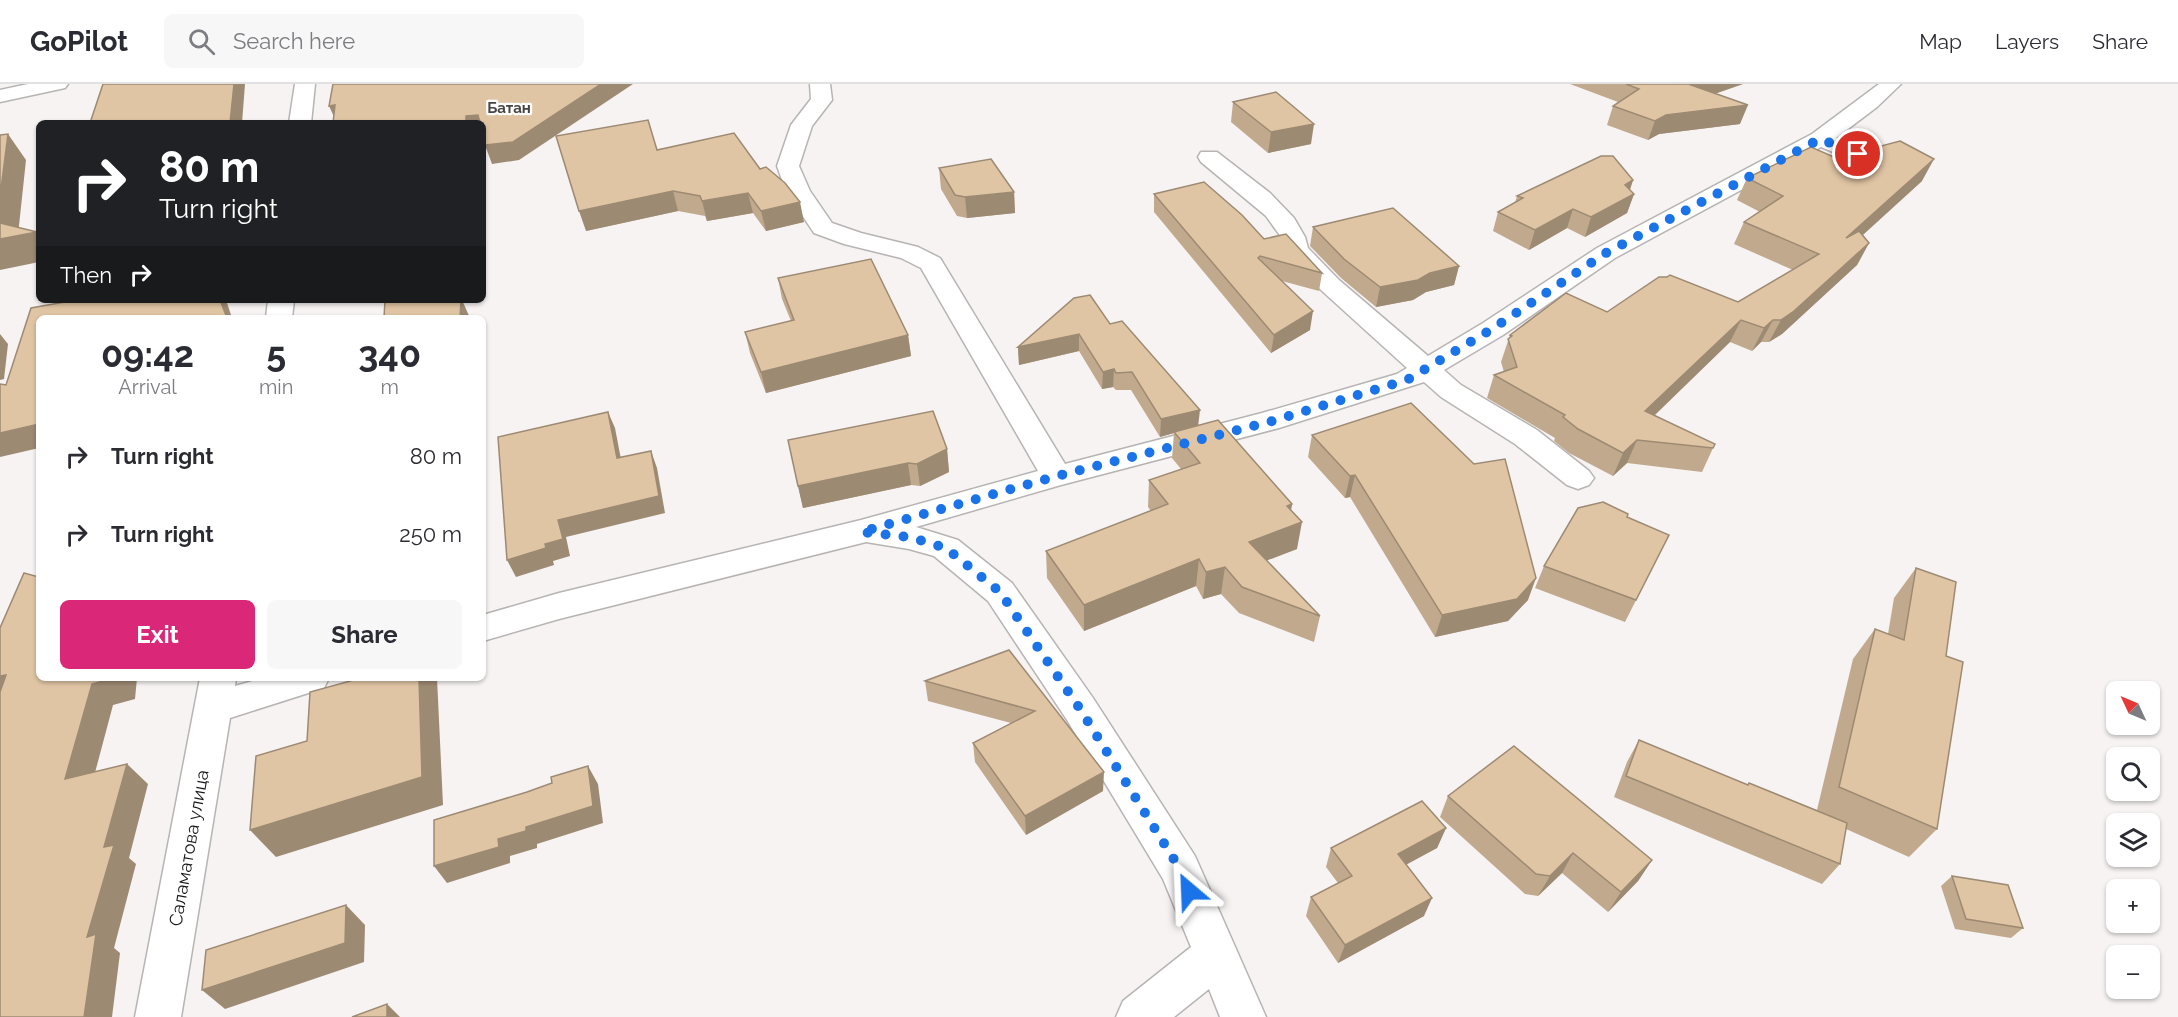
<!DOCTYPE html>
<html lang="en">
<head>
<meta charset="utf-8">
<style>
	:root { --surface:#fff; --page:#f7f7f7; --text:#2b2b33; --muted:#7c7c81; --line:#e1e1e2; --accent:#db2777 }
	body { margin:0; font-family:Raleway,sans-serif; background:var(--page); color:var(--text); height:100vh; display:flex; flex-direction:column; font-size:22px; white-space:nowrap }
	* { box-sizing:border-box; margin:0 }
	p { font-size:20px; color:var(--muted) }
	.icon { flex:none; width:33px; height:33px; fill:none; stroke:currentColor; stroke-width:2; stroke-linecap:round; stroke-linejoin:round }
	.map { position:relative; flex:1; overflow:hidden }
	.side { position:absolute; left:36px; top:231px; width:450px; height:366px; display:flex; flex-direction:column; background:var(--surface); border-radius:9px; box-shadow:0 2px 4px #0004 }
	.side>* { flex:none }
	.top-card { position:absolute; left:36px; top:36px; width:450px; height:183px; border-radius:9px; box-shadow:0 2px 4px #0004; background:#202124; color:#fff; overflow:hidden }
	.needle { width:39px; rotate:314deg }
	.fabs { position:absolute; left:2106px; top:597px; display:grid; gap:12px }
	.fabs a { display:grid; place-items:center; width:54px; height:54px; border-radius:9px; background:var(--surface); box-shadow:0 2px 4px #0004; font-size:30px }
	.pin { position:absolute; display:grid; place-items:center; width:51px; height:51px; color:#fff; margin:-26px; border:3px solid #fff; border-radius:50%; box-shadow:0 2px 6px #0007 }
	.me { position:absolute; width:66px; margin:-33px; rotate:334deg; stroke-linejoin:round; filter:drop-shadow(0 0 4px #0008) }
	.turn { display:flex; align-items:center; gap:21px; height:126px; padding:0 24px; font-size:27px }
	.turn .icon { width:78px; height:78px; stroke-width:2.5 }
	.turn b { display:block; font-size:42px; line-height:51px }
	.then { display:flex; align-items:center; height:57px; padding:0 24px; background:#0003; gap:12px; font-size:22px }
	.eta { display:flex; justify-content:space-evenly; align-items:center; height:102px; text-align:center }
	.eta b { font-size:36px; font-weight:700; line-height:42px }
	.cta { display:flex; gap:12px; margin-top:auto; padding:12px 24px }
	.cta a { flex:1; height:69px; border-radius:9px; background:var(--accent); color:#fff; font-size:24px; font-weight:700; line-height:69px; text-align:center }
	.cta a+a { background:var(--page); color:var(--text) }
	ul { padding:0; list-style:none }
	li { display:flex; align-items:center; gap:18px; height:78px; padding:0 24px }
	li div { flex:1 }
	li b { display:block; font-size:22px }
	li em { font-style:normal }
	header { display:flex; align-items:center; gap:36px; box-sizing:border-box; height:84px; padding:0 30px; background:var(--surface); border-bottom:2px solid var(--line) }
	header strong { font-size:28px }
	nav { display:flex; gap:33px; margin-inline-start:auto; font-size:21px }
	.search { width:420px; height:54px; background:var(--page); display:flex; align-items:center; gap:15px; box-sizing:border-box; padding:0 21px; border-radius:9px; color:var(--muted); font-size:22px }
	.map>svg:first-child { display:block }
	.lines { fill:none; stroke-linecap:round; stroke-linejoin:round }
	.minor-casing { stroke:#b7b4b3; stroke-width:3 }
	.minor { fill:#fff; fill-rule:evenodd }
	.wall { fill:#c1a98d }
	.shaded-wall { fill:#9d8a73 }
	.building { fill:#e0c5a4; stroke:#9d8a73; stroke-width:1.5 }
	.route { stroke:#1a73e8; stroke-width:10; stroke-dasharray:0 18 }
	.labels { text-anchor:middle; stroke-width:4.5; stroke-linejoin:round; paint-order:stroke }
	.far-quarter-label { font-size:15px; font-weight:bold; fill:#474443; stroke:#fff }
	.near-street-label { font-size:18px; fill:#171615; stroke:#fff }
</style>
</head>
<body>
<header>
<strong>GoPilot</strong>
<div class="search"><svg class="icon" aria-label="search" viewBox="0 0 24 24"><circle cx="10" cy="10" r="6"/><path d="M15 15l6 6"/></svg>Search here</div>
<nav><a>Map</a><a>Layers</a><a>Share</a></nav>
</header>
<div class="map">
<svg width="2178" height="933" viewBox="0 0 2178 933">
	<rect width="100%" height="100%" fill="#f6f3f2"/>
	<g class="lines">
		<defs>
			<g id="minor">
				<path d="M28,0H68L65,4L0,18V6Z"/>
				<path d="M295,0H315L311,39H289Z"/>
				<path d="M810,0H830L832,16L812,42L799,82L810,107L832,139L861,149L918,163L940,174L1065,380L1262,329L1397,290L1407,284L1321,206L1287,171L1281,153L1266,132L1201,78L1198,73L1201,68H1217L1270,109L1294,134L1305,153L1308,164L1339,196L1428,272L1483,239L1597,164L1812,50L1879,0H1901L1877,23L1836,54L1866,65L1869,70L1866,75H1850L1821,63L1615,174L1503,251L1444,286L1461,301L1537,346L1589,387L1594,394L1589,401L1578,405L1567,401L1515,360L1441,313L1424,298L1279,344L1061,401L916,443L958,456L1012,499L1093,614L1195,772L1266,933H1220L1209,905L1174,933H1116L1123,917L1191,863L1163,795L1067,636L988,517L934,472L909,465L866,458L559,535L483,557V531L559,509L861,436L1038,387L921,184L901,174L844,160L814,149L786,107L777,82L791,41L811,15Z"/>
				<path d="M268,216H294L292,234H266Z"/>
				<path d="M200,594H236L235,602L263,594H329L324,604L230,634L181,933H135Z"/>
			</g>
		</defs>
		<!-- minor casing -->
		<use href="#minor" class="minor-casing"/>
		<!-- minor -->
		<use href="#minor" class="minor"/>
	</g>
	<!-- wall -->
	<g class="wall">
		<path d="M1570,0H1743L1715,10L1740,40L1659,50L1648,56L1607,41L1613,22L1618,18Z"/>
		<path d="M1233,18L1311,60L1268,69L1231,38Z"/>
		<path d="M657,66L760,85L804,138L766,147L753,129L707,137L705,132L678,127L586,147Z"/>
		<path d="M1836,74L1922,97L1863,151L1869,159L1857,181L1782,250L1769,258H1761L1752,267L1730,258L1655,331L1713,364L1702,388L1627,379L1613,392L1569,369L1554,357L1555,354L1487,314L1494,291L1504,288L1501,278L1510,251L1607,228L1738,218L1793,186L1734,160L1744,138L1760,128L1737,116L1747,94Z"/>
		<path d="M939,84L1014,108L1015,129L967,134L957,132L941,105Z"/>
		<path d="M1633,96L1630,106L1634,110L1627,129L1585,153L1567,144L1529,166L1493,147L1498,128L1515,119L1517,112Z"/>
		<path d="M1154,110L1264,155L1322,189L1319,207L1282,197L1310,246L1271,269L1154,128Z"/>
		<path d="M1313,143L1459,182L1454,201L1426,208L1413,216L1376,223L1341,194L1310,162Z"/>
		<path d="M778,194L908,251L911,272L766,309L750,269L745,248L791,237L782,215Z"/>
		<path d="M1110,240L1199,341L1292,420L1291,426L1297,465L1266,476L1320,532L1314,558L1239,529L1221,510L1203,515L1196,502L1084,547L1047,494L1046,467L1151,427L1148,423L1149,396L1181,385L1172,374L1174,349L1160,353L1131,306H1116L1113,303L1102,305L1079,267L1019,281L1018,263Z"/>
		<path d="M1312,351L1528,516L1508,537L1435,553L1350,413L1345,414L1308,373Z"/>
		<path d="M947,365L949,388L920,402L911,401L803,424L798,402Z"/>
		<path d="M1627,433L1669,451L1625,538L1535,504L1544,482Z"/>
		<path d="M1916,484L1946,572L1937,745L1909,773L1846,745L1840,780L1822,800L1614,713L1627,678L1639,656L1747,701L1749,699L1817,726L1853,575L1875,545L1888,550L1894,514Z"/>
		<path d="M1009,566L1103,707L1026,751L975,678L973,659L1011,639L928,617L925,597Z"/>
		<path d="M1448,712L1652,776L1638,797L1608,828L1562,789L1538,812L1525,810L1440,733Z"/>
		<path d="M1446,744L1437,764L1406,780L1424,832L1338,879L1306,832L1311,813L1338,799L1326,783L1331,764Z"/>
		<path d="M1952,792L2023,844L2011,854L1955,845L1941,802Z"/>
	</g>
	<!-- shaded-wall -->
	<g class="shaded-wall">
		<path d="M234,0H245L242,39H230Z"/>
		<path d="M601,0H633L519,76L492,80L485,61Z"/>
		<path d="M1694,0H1743L1684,20L1691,1Z"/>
		<path d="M335,21L337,39L329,22Z"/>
		<path d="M1748,21L1740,40L1659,50L1648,56L1655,37L1666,31Z"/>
		<path d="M478,31L482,39H466V32Z"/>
		<path d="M1314,40L1311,60L1268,69L1271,48Z"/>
		<path d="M8,50L26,76L18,151L37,148L39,151V178L0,186V113Z"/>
		<path d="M1934,75L1922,97L1835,176L1846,154Z"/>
		<path d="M1633,96L1627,114L1634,110L1627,129L1585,153L1591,133L1625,101Z"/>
		<path d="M673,107L678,127L586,147L579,127Z"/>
		<path d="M1014,108L1015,129L967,134L965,113Z"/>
		<path d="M748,109L753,129L707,137L702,117Z"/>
		<path d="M800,118L804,138L766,147L761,127Z"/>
		<path d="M1573,125L1567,144L1529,166L1535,146Z"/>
		<path d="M1869,159L1857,181L1782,250L1769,258L1781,236Z"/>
		<path d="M1459,182L1454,201L1426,208L1413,216L1376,223L1380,203Z"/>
		<path d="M220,216H226L232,234H227Z"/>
		<path d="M461,216H462L470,234H460Z"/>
		<path d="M1313,227L1310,246L1271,269L1274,251Z"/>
		<path d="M1741,236L1730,258L1635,350L1645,327Z"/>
		<path d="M1773,236L1761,258L1752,267L1764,244Z"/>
		<path d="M0,250L8,260L4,295L0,296Z"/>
		<path d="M1079,250V267L1019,281L1018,263Z"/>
		<path d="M908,251L911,272L766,309L761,288Z"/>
		<path d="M1114,285L1113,303L1102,305L1103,288Z"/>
		<path d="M1200,326L1198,343L1174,348V349L1160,353L1161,335Z"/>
		<path d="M608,328L615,344L624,391L617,374Z"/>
		<path d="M39,340V364L0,373V349Z"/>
		<path d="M1637,356L1627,379L1613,392L1623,369Z"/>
		<path d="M947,365L949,388L920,402L917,380Z"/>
		<path d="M651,367L657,384L665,429L566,453L570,472L553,477L554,481L516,493L507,476L545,460L558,436Z"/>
		<path d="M908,379L911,401L803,424L798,402Z"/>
		<path d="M1355,391L1350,413L1345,414L1350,392Z"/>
		<path d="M1292,420L1288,443L1302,438L1297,465L1245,485L1249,458L1287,422Z"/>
		<path d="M1199,475L1196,502L1084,547V521Z"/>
		<path d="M1225,483L1221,510L1203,515L1206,488Z"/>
		<path d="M1536,494L1528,516L1508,537L1435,553L1442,531Z"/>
		<path d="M6,591L0,620V592Z"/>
		<path d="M113,594H137L135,615L113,621L88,715L65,695L92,600Z"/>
		<path d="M419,594H437L443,721L276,773L250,746Z"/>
		<path d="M127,680L148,700L129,774L136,780L114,864L120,869L112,933H84L87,853L104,763Z"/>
		<path d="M588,682L598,700L603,739L537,760V764L510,772V779L447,799L434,782L526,743Z"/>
		<path d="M1104,688L1103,707L1026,751L1025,732Z"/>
		<path d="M1446,744L1437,764L1391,789L1398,770Z"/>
		<path d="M1573,769L1562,789L1538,812L1550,792Z"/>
		<path d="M1652,776L1638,797L1608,828L1621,808Z"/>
		<path d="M1432,814L1424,832L1338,879L1345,861Z"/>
		<path d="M346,821L365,841L364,878L225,925L202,906Z"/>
		<path d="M387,920L400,933H387Z"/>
	</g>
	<!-- building -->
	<g class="building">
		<path d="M103,0H234L230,39H90Z"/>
		<path d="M333,0H601L513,58L485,61L483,53V39H480L478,31L466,32V39H333L335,21L329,22Z"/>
		<path d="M1626,0H1694L1691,1L1748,21L1666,31L1655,37L1613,22L1639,5Z"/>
		<path d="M1276,8L1314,40L1271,48L1233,18Z"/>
		<path d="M648,36L657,66L734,49L760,85L766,83L785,99L800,118L761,127L748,109L702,117L700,112L673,107L579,127L556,52Z"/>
		<path d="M8,50L0,113V51Z"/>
		<path d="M1900,57L1934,75L1846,154L1859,147L1869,159L1794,227L1781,236H1773L1764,244L1741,236L1645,327L1715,360L1713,364L1637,356L1623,369L1578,345L1563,333L1565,331L1494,291L1517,283L1508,255L1512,252L1510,251L1566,209L1607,228L1659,193H1667L1670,191L1738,218L1819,170L1744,138L1783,112L1747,94L1811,63L1836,74Z"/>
		<path d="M1601,72H1613L1633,96L1625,101L1634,110L1591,133L1573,125L1535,146L1498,128L1523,114L1517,112Z"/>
		<path d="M991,75L1014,108L965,113L955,111L939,84Z"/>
		<path d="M1204,98L1242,131L1264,155L1286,150L1322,189L1260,172L1258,174L1313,227L1274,251L1154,110Z"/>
		<path d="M1393,124L1459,182L1430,189L1418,196L1380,203L1344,175L1313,143Z"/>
		<path d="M0,139L37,148L0,155Z"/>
		<path d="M871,175L908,251L761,288L745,248L794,236L778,194Z"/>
		<path d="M1090,211L1110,240L1122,237L1200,326L1161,335L1132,288L1116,289L1114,285L1103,288L1079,250L1018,263L1074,214Z"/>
		<path d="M76,216H220L227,234H39V340L0,349V300L6,301L31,224Z"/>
		<path d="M385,216H461L460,234H384Z"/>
		<path d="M1411,319L1474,380L1505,375L1536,494L1517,515L1442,531L1355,391L1350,392L1312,351Z"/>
		<path d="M933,327L947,365L917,380L908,379L798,402L788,356Z"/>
		<path d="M608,328L617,374L651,367L659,412L558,436L563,455L545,460L546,464L507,476L498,353Z"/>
		<path d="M1218,336L1292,420L1287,422L1302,438L1249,458L1320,532L1242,503L1225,483L1206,488L1199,475L1084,521L1046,467L1168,420L1149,396L1200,379L1174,348Z"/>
		<path d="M1603,418L1628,430L1627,433L1669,451L1636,516L1544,482L1578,424Z"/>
		<path d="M1916,484L1956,498L1946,572L1963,578L1937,745L1839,703L1875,545L1904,556Z"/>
		<path d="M24,489L39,493V594H113L92,600L65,695L127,680L104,763L114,761L87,853L96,850L84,933H0V608L6,591L0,592V544Z"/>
		<path d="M1009,566L1104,688L1025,732L973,659L1035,627L925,597Z"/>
		<path d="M354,594H419L422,693L250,746L256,672L307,657L310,608L354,596Z"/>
		<path d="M1639,656L1748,701L1749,699L1847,739L1840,780L1626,692Z"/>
		<path d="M1514,662L1652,776L1621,808L1573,769L1550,792L1536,790L1448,712Z"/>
		<path d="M588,682L593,722L526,743V747L498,755L499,763L434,782V736L527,708L552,699L551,693Z"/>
		<path d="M1422,717L1446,744L1398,770L1432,814L1345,861L1311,813L1352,792L1331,764Z"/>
		<path d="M1952,792L2008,801L2023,844L1966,835Z"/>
		<path d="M346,821L345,859L202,906L206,866Z"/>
		<path d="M387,920V933H352Z"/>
	</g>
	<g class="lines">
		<!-- route -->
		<path class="route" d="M1189,807L1180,785L1080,625L1000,508L946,464L909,453L861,448L1057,392L1269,338L1407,296L1492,245L1606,169L1820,55L1858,70"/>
	</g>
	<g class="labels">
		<!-- far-quarter labels -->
		<g class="far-quarter-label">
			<text x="509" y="29">Батан</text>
		</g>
		<!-- near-street labels -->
		<g class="near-street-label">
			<text transform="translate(189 764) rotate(-80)" y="6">Саламатова улица</text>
		</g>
	</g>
</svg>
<div class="fabs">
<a><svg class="needle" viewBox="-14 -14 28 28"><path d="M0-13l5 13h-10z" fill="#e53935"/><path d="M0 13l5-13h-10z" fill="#7c7c81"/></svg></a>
<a><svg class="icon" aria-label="search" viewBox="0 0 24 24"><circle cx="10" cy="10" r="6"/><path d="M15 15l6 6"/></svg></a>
<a><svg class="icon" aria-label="layers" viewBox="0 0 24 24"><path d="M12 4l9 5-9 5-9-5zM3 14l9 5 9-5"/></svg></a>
<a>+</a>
<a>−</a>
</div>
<div class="pin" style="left:1858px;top:70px;background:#d93025"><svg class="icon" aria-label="arrive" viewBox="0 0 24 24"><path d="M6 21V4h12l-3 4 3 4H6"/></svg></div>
<svg class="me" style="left:1189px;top:807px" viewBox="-20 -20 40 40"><path d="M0-17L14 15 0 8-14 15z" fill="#1a73e8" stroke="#fff" stroke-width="4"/></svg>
<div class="top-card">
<div class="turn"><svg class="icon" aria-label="right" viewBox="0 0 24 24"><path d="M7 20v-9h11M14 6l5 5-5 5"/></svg><div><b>80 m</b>Turn right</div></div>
<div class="then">Then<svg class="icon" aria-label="right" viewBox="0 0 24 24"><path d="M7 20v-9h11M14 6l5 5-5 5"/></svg></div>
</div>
<section class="side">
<div class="eta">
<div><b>09:42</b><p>Arrival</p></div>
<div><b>5</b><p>min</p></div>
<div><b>340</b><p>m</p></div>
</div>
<ul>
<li><svg class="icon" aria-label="right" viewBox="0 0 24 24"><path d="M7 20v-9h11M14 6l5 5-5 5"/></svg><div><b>Turn right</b></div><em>80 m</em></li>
<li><svg class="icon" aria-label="right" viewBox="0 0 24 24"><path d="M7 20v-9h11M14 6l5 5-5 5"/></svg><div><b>Turn right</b></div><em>250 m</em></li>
</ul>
<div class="cta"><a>Exit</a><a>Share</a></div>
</section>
</div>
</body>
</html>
